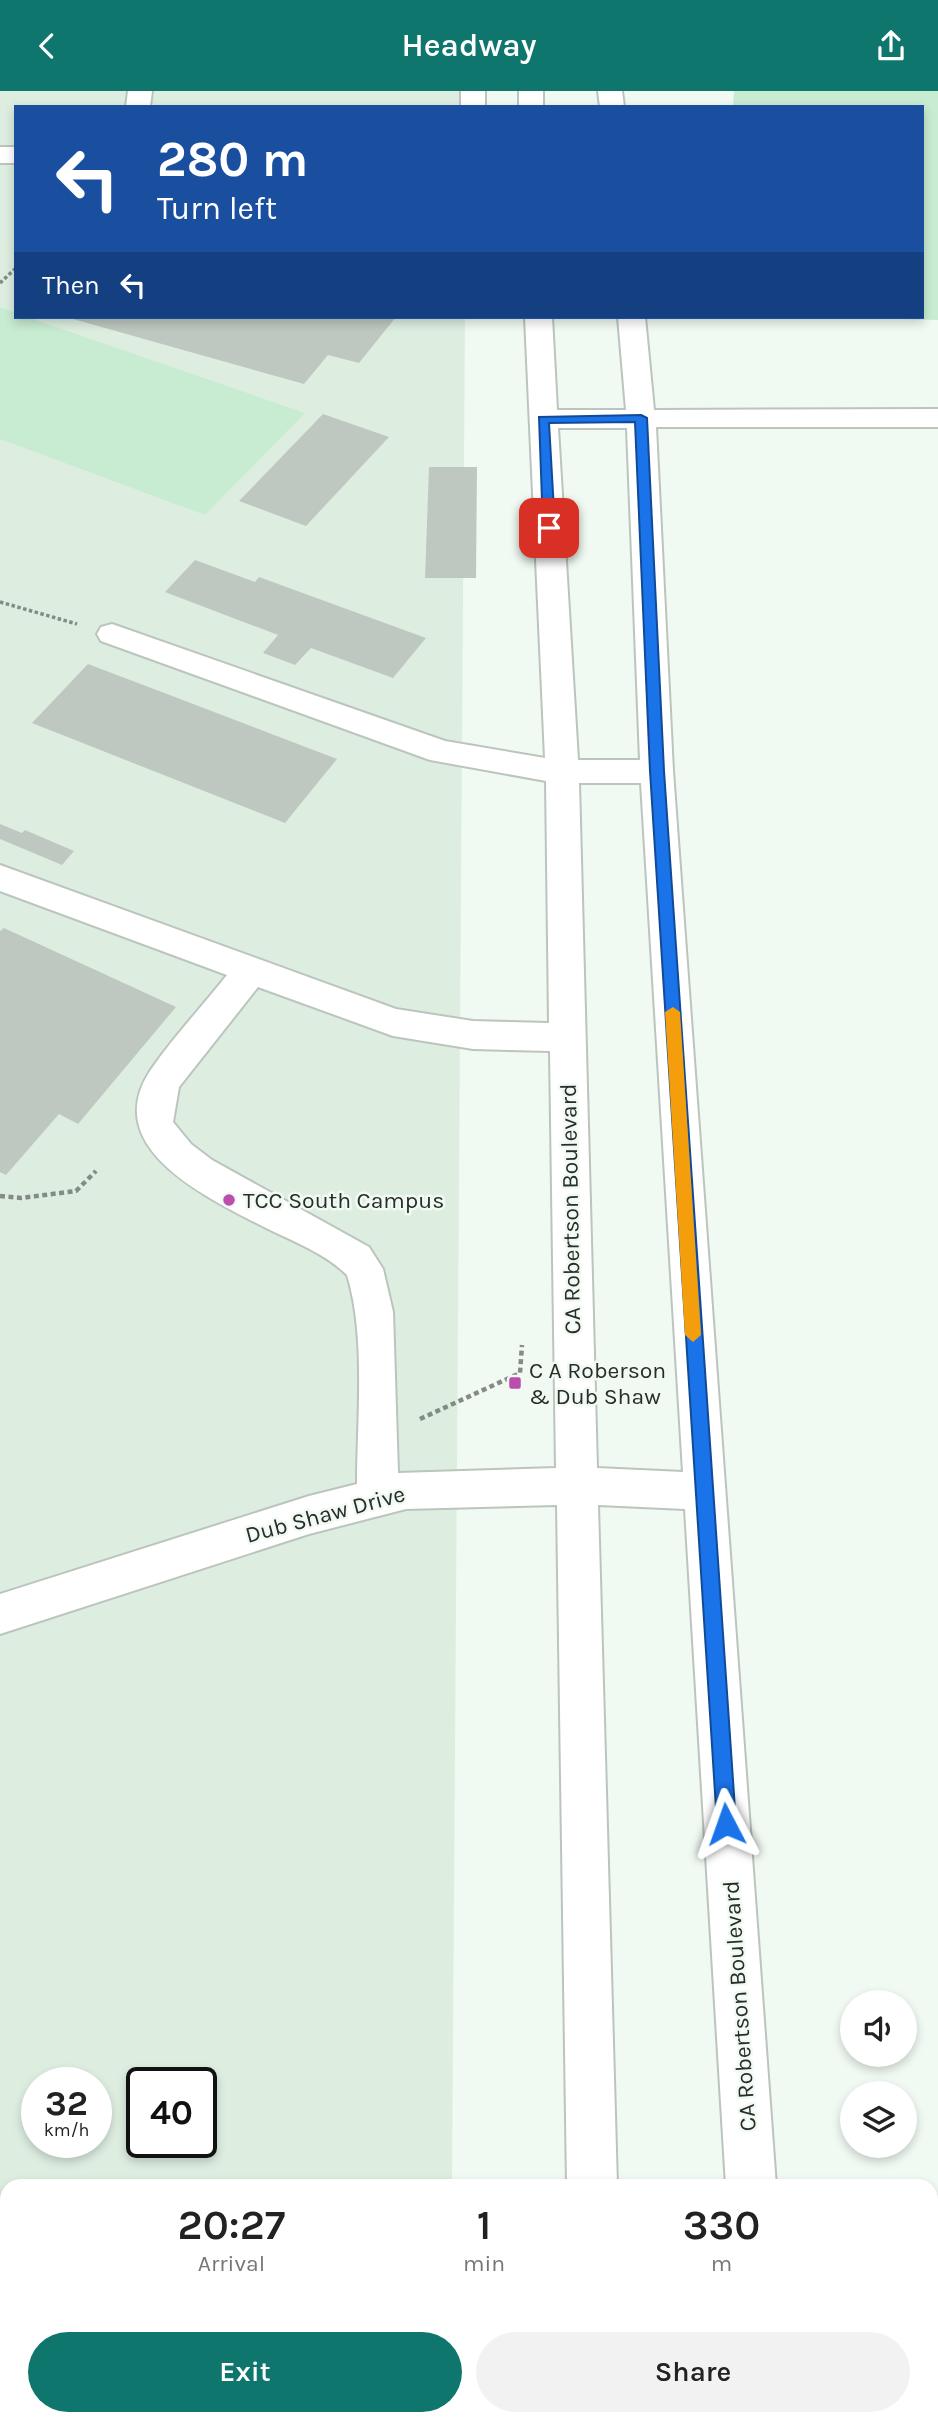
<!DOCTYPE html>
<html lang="en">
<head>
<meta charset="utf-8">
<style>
	:root { --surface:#fff; --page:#f2f2f2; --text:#222; --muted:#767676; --accent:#0f766e }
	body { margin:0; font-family:Karla,sans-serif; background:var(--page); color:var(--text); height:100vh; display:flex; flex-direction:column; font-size:26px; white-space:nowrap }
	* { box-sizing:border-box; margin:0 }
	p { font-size:23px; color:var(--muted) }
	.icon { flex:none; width:38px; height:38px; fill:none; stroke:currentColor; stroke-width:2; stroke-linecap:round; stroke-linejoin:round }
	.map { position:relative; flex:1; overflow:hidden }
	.sheet { position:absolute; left:0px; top:2088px; width:938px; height:247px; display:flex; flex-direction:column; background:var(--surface); border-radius:21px 21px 0 0; box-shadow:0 4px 10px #0003 }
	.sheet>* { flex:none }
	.hud { position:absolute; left:14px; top:14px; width:910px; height:214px; border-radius:0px; box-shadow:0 4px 10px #0003; background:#1a4fa0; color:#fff; overflow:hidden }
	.buttons { position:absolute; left:840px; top:1899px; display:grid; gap:14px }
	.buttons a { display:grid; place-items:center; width:77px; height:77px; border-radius:50%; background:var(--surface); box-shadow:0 4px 10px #0003; font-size:35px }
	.speed { position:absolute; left:21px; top:1976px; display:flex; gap:14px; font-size:35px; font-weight:700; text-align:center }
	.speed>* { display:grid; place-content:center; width:91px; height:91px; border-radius:50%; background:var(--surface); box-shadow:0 4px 10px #0003; line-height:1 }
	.speed small { font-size:18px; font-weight:400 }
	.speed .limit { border:4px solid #111; border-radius:10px; background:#fff; color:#111 }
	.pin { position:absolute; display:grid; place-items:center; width:60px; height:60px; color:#fff; margin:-30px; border-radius:14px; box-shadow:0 4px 10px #0006 }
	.me { position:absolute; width:77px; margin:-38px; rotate:356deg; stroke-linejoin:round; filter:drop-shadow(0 0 5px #0008) }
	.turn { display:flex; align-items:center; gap:24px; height:147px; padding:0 28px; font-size:32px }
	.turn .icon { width:91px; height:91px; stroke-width:2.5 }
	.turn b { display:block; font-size:49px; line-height:60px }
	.then { display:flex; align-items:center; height:66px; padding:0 28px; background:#0003; gap:14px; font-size:26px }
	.eta { display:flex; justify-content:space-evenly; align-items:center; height:119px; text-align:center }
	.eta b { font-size:42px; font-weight:600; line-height:49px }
	.action { display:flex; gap:14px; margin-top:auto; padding:14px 28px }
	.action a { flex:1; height:80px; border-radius:42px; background:var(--accent); color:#fff; font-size:28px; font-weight:600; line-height:80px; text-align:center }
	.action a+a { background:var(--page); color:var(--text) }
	header { display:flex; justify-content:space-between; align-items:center; height:91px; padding:0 28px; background:var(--accent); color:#fff; font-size:32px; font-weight:600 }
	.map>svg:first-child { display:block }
	.built { fill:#ddeee1; fill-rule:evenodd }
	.green { fill:#c8ecd1 }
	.building { fill:#bec8c0 }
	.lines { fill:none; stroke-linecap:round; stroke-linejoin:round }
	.minor-casing { stroke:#bbc5bd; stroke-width:4 }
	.path-far1 { stroke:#848b86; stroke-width:3.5; stroke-dasharray:3.5 2.5; stroke-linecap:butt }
	.path { stroke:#848b86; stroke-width:4.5; stroke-dasharray:5 3.5; stroke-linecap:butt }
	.minor { fill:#fff; fill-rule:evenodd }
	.route { fill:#1a73e8; stroke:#114b97; stroke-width:2 }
	.slow { fill:#f59e0b }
	.poi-dot { fill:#bb4eac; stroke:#f0faf2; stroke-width:2.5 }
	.labels { text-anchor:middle; stroke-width:5; stroke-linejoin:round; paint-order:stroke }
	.poi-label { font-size:23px; fill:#292d2a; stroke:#f0faf2; text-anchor:start }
	.street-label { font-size:23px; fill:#292d2a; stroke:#f0faf2 }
</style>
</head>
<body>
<header><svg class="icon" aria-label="back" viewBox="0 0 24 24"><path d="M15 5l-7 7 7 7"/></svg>Headway<svg class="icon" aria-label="share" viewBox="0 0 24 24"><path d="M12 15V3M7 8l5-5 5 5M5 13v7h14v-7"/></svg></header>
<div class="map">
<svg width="938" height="2333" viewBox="0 0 938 2333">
	<rect width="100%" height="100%" fill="#f0faf2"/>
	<!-- built -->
	<path class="built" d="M0,0H467V16H16V226H465L452,2095H7V2328H450V2333H0ZM37,1992H96V2051H37ZM142,1992H201V2051H142Z"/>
	<!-- green -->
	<g class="green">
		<path d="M734,0H938V229L826,226H922V16H733Z"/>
		<path d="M0,216L16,222V226H27L305,322L205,424L0,348Z"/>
	</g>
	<!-- building -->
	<g class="building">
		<path d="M66,226H396L359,272L328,264L304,293Z"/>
		<path d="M323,323L389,346L306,435L239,410Z"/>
		<path d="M429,376H477L476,487H425Z"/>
		<path d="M195,469L255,491L259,486L426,547L393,587L311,557L295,574L263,562L278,544L165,501Z"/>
		<path d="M88,573L167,603L337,668L285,732L32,632Z"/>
		<path d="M0,733L22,742L25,739L74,760L62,774L0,748Z"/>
		<path d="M4,837L176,916L78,1033L59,1023L6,1084L0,1081V840Z"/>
	</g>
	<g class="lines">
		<defs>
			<g id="minor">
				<path d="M128,0H152L150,16H126Z"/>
				<rect x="461" y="0" width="24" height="16"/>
				<rect x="519" y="0" width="24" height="16"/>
				<path d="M598,0H622L624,16H600Z"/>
				<rect x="0" y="56" width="16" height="16"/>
				<path d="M525,226H552L557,319H626L618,226H645L654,319L938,318V336H656L673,680L776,2095H726L685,1418L598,1414L617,2095H567L557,1414L406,1418L309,1443L0,1543V1503L309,1405L357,1393C357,1328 366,1245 347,1184C325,1162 292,1150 264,1136C209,1107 99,1058 150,980C173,946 202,916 227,884L0,800V774L396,918L473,930L549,932L546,690L430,669L101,550L97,543L101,536L112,533L445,650L545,667ZM558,337H627L640,669H578ZM579,692H641L683,1381L597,1377ZM258,896L393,945L473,958L550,960L556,1377L398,1382L393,1221L383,1178L369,1156L212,1069L191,1053L173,1031L179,996Z"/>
				<rect x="572" y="2328" width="52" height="5"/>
				<path d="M741,2328H793L794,2333H742Z"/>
			</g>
		</defs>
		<!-- minor casing -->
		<use href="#minor" class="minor-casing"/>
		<!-- path-far1 -->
		<g class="path-far1">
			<path d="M0,192L16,177"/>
			<path d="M0,511L77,533"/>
		</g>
		<!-- path -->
		<g class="path">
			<path d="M0,1105L21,1107L76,1100L96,1080"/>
			<path d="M420,1328L520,1282L522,1254"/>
		</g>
		<!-- minor -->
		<use href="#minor" class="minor"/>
	</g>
	<!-- route -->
	<path class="route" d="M641,324L647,327L664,680L736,1733L733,1740L726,1742L720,1740L717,1733L650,680L635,331L549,332L555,437L549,441L543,437L539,326Z"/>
	<!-- slow -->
	<path class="slow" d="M673,916L680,921L701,1244L693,1251L685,1244L665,921Z"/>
	<!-- markers -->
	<g class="poi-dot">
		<circle cx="229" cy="1109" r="7"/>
		<rect x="508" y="1285" width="14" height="14" rx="3.5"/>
	</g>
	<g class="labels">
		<!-- poi labels -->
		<g class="poi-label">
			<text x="243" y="1117">TCC South Campus</text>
			<text x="529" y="1287">C A Roberson<tspan x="529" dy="26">&amp; Dub Shaw</tspan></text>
		</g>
		<!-- street labels -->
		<g class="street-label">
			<text transform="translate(570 1118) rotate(-91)" y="8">CA Robertson Boulevard</text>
			<text transform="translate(325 1423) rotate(-15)" y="8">Dub Shaw Drive</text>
			<text transform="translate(739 1915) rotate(-94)" y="8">CA Robertson Boulevard</text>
		</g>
	</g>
</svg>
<div class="buttons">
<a><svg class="icon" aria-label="sound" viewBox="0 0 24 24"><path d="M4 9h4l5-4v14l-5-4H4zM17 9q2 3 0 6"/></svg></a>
<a><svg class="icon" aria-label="layers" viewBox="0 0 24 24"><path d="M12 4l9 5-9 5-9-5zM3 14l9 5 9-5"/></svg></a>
</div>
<div class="speed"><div>32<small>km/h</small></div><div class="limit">40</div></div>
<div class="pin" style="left:549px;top:437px;background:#d93025"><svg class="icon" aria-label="arrive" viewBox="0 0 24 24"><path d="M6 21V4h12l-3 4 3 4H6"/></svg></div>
<svg class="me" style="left:726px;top:1733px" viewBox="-20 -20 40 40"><path d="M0-17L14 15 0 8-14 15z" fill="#1a73e8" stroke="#fff" stroke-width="4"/></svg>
<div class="hud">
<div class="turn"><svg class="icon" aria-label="left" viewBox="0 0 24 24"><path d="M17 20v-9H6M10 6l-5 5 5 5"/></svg><div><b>280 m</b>Turn left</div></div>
<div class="then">Then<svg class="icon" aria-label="left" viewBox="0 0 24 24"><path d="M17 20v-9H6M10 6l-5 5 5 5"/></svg></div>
</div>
<section class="sheet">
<div class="eta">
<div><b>20:27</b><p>Arrival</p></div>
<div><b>1</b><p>min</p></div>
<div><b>330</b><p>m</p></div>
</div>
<div class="action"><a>Exit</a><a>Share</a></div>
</section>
</div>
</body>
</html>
